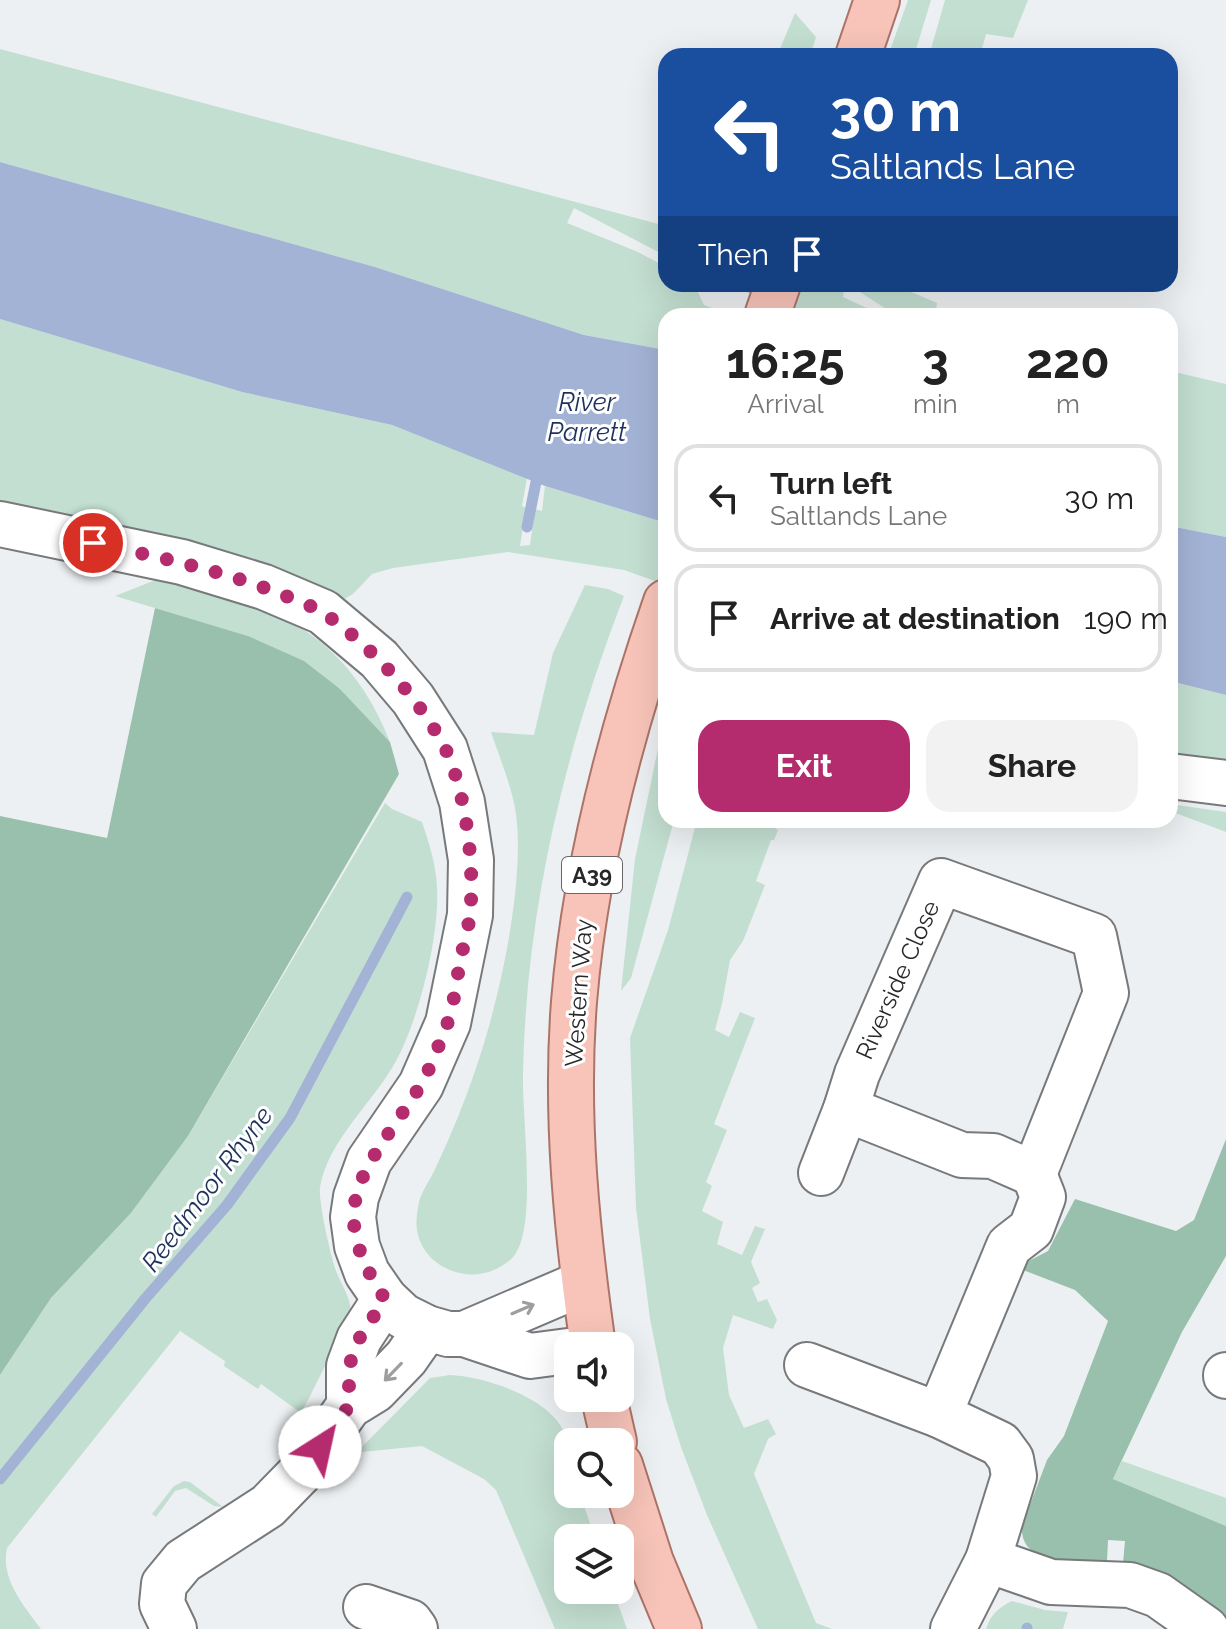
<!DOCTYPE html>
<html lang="en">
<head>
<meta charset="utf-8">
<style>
	:root { --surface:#fff; --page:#f2f2f2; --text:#222; --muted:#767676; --line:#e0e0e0; --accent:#b42c6e }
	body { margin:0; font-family:Raleway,sans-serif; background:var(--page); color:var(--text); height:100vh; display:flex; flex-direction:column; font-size:30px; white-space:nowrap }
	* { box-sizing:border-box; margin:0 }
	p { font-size:26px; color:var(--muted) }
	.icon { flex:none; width:44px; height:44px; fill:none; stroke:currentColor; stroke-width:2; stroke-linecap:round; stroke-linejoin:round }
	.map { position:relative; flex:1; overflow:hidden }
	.panel { position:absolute; left:658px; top:308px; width:520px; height:520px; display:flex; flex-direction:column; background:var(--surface); border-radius:24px; box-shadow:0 8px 32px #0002 }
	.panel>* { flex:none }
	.guide { position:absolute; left:658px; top:48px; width:520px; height:244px; border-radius:24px; box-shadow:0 8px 32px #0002; background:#1a4fa0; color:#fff; overflow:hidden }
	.controls { position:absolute; left:554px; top:1332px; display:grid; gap:16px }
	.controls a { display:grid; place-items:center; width:80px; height:80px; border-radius:16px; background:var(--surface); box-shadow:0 8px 32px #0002; font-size:40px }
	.pin { position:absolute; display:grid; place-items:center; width:68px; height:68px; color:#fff; margin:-34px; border:4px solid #fff; border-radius:50%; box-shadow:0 2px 8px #0007 }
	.me { position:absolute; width:88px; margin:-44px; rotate:35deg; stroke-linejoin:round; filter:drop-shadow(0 0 6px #0008) }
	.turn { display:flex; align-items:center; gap:28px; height:168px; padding:0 40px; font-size:36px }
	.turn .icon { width:104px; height:104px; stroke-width:2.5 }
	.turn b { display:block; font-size:56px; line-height:68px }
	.then { display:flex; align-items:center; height:76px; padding:0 40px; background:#0003; gap:16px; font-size:30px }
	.eta { display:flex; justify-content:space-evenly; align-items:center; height:136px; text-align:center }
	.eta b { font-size:48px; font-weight:700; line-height:56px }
	.cta { display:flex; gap:16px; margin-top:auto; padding:16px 40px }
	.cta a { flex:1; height:92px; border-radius:24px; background:var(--accent); color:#fff; font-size:32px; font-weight:700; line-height:92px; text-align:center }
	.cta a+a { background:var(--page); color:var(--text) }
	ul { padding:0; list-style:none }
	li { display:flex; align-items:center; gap:24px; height:108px; margin:0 16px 12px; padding:0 24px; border:4px solid var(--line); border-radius:24px }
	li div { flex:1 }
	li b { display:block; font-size:30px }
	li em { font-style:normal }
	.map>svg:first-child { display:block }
	.green { fill:#c3dfd1 }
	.forest { fill:#98c0ac }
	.water { fill:#a3b3d5 }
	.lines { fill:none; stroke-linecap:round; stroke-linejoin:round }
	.stream { stroke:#a3b3d5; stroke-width:11 }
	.minor-casing { stroke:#77797b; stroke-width:48 }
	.major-casing { stroke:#ac7469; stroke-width:48 }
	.minor { stroke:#fff; stroke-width:44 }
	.major { stroke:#f8c4b9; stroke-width:44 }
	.oneway { stroke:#9e9e9f }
	.route { stroke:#b42c6e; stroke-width:14; stroke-dasharray:0 25.2 }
	.labels { text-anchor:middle; stroke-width:6; stroke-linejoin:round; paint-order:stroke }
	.shield { fill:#fff; stroke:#686869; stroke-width:2 }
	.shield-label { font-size:22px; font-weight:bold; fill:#272829 }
	.street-label { font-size:24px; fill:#272829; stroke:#fff }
	.water-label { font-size:26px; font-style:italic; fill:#1e315d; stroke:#fff }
</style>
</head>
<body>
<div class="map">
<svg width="1226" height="1629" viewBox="0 0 1226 1629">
	<rect width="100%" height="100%" fill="#edf0f2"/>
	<!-- green -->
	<g class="green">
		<path d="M908,0H931L914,56H888Z"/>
		<path d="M945,0H1028L1013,38L986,34L980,56H929Z"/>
		<path d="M795,13L816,37L810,56H777Z"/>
		<path d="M0,49L666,226V256L574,208L567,223L638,252L666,267V284H694L704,305L732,316H666V350L584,335L375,267L0,162Z"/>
		<path d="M722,284H845L843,297L884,316H817Z"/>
		<path d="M862,284H893L937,303L936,311L950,316H897L860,292Z"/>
		<path d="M0,319L242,392L392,425L527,478L522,506L526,508L520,546L530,545L535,509L542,511L545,486L666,523V585L624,570L508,552L393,568L372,574L353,594L341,601L0,504Z"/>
		<path d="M1170,371L1226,384V537L1170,526Z"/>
		<path d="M158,579C268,599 347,632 390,742L340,689L248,636L115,596Z"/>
		<path d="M585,585L608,589L624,596C565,749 526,909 523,1074C522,1115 536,1219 517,1251C513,1259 506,1264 498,1268C469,1284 427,1269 418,1235C415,1224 417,1213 419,1202C422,1190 431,1179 436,1167C451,1135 465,1101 476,1068C499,1002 527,877 515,808C510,782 499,756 491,732L534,735L553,653Z"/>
		<path d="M1170,681L1226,695V763L1170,757Z"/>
		<path d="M666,710V820H674L631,978L621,991L635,859Z"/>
		<path d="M385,803L392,809L422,822C429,843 436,864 437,887C440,935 418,1026 392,1068C369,1106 328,1142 320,1187C318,1201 331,1257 336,1271C341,1284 350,1296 351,1311C351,1326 344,1331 337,1343C324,1366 314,1390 301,1413L261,1384L258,1389L224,1366L225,1361L180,1331L7,1548C0,1578 24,1606 41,1629H0V1375L51,1298L131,1213L188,1136Z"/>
		<path d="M1170,804L1226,812V832L1170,811Z"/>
		<path d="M697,820H779L776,829L778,830L774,840H771L756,881L765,885L743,941L730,960L722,1004L715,1030L729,1037L740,1012L755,1018L714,1124L727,1130L706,1182L712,1186L702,1211L723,1222L717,1244L742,1255L755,1226L765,1229L751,1262L760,1283L752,1288L758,1302L767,1299L777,1320L773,1329L733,1315L723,1348L729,1395L744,1428L768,1419L776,1434L768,1439L754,1474L816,1623L832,1629H758L707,1515L681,1447L666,1399L650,1319L636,1208L630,1038L668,930Z"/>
		<path d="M450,1375C484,1376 550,1398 564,1432C572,1450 568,1475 568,1494H580L595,1538H568V1590H613L627,1629H555L496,1490L484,1479L422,1446L362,1452L359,1450L430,1378Z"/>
		<path d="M1122,1461L1226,1498V1526L1113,1479Z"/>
		<path d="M184,1481L190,1482L223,1507L214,1506L186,1488L175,1491L156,1517L152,1514L174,1486Z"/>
		<path d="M1012,1601L1045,1610L1068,1612L1063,1629H986C991,1614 998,1608 1012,1601Z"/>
	</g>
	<!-- forest -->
	<g class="forest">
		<path d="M155,608L248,636L304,661L340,689L390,742L399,774L188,1136L131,1213L51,1298L0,1375V816L107,838Z"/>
		<path d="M1226,1139V1256L1182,1332L1113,1479L1226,1526V1616L1170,1579L1123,1563L1125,1541L1108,1540L1107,1561C1080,1561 1019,1568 1022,1526L1047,1460L1064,1436L1108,1321L1075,1290L1023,1270L1025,1263L1048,1251L1075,1199L1176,1231L1194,1220Z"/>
	</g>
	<!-- water -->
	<g class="water">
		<path d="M0,162L375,267L584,335L666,350V523L545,486L392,425L242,392L0,319Z"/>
		<path d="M1170,526L1226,537V695L1170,681Z"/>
	</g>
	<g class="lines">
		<!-- stream -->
		<g class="stream">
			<path d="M527,527L536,482"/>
			<path d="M0,1479L145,1299L227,1205L290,1118L407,897"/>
			<path d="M1027,1629V1628"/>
		</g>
		<defs>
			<g id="minor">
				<path d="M0,524L182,562L264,587L323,612L379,659L413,699L445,749L462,802L471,860L470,915L448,1023L421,1085L369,1161L356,1197L353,1217L357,1246L367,1273L385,1299L403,1316L427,1328L448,1334H464L530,1356L568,1351"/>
				<path d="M1170,776L1226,783"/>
				<path d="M846,1109L962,1155L993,1156L1034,1174L1043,1197L1031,1229L1009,1246L939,1415"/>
				<path d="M821,1173L846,1109L857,1074L941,881L1094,936L1106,993L1034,1174"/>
				<path d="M464,1334L583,1283"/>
				<path d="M807,1365L939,1415L1000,1444L1011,1459L1014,1476L988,1560L953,1629"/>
				<path d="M1226,1375V1376"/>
				<path d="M349,1406V1366L359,1339L385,1299"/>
				<path d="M988,1560L1051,1582L1130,1585L1158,1595L1206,1629"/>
				<path d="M366,1607L410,1622L415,1629"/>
				<path d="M174,1629L162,1604L164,1584L183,1561L268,1506L305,1468L349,1406L375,1390L406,1358L427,1328"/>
			</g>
			<g id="major">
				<path d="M858,56L877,0"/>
				<path d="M767,316L778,284"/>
				<path d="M593,1346C577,1233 565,1117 574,1002C585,866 621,731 666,602"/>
				<path d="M604,1398L614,1442"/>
				<path d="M620,1465L651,1562L679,1629"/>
			</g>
		</defs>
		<!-- minor casing -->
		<use href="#minor" class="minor-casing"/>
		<!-- major casing -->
		<use href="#major" class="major-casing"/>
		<!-- minor -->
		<use href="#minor" class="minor"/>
		<!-- major -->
		<use href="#major" class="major"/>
	</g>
	<!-- one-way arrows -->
	<defs><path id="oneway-shaft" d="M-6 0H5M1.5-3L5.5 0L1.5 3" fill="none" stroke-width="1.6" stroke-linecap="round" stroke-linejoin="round" transform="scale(2)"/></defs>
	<g class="oneway">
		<use href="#oneway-shaft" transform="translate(523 1309) rotate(-23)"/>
		<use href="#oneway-shaft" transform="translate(393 1372) rotate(134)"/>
	</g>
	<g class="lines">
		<!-- route -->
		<path class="route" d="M93,543C159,557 224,571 286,596C298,602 314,606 325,614C371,646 419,698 445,748C466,792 475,866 470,915C468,930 463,947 460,962C456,983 454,1007 446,1027C438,1047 430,1070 419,1088C367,1170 321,1203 385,1299L359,1339L349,1366V1406L320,1447"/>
	</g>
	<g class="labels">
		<!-- shield labels -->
		<rect class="shield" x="562" y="857" width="60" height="36" rx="6"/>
		<g class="shield-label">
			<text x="592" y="883">A39</text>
		</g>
		<!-- street labels -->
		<g class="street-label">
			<text transform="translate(898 980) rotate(-66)" y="8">Riverside Close</text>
			<text transform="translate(579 993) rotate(-86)" y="8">Western Way</text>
		</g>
		<!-- water labels -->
		<g class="water-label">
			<text x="587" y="411">River<tspan x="587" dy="30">Parrett</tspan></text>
			<text transform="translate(207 1189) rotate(-53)" y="9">Reedmoor Rhyne</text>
		</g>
	</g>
</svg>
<div class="controls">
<a><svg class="icon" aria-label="sound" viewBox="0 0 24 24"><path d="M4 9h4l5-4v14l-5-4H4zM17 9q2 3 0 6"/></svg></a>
<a><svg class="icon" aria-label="search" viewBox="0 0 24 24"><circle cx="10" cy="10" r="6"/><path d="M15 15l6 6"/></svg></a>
<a><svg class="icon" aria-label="layers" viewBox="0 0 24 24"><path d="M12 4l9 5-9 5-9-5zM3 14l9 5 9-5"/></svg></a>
</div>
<div class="pin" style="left:93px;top:543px;background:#d93025"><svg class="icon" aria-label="arrive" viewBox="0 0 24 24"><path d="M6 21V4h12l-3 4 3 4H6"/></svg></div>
<svg class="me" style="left:320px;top:1447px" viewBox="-20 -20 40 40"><circle r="19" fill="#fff"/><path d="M0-13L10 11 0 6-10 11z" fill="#b42c6e"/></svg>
<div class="guide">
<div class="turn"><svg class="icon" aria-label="left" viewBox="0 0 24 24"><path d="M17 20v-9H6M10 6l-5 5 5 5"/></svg><div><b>30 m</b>Saltlands Lane</div></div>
<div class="then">Then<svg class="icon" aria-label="arrive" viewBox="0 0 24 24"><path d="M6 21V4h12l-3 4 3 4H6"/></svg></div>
</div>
<section class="panel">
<div class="eta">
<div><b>16:25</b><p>Arrival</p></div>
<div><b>3</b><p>min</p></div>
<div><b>220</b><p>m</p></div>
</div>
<ul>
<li><svg class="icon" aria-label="left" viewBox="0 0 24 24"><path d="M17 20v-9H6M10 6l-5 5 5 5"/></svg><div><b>Turn left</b><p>Saltlands Lane</p></div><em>30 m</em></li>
<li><svg class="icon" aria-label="arrive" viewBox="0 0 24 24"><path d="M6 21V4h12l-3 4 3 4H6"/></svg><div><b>Arrive at destination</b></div><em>190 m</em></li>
</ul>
<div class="cta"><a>Exit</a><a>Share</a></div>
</section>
</div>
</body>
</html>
